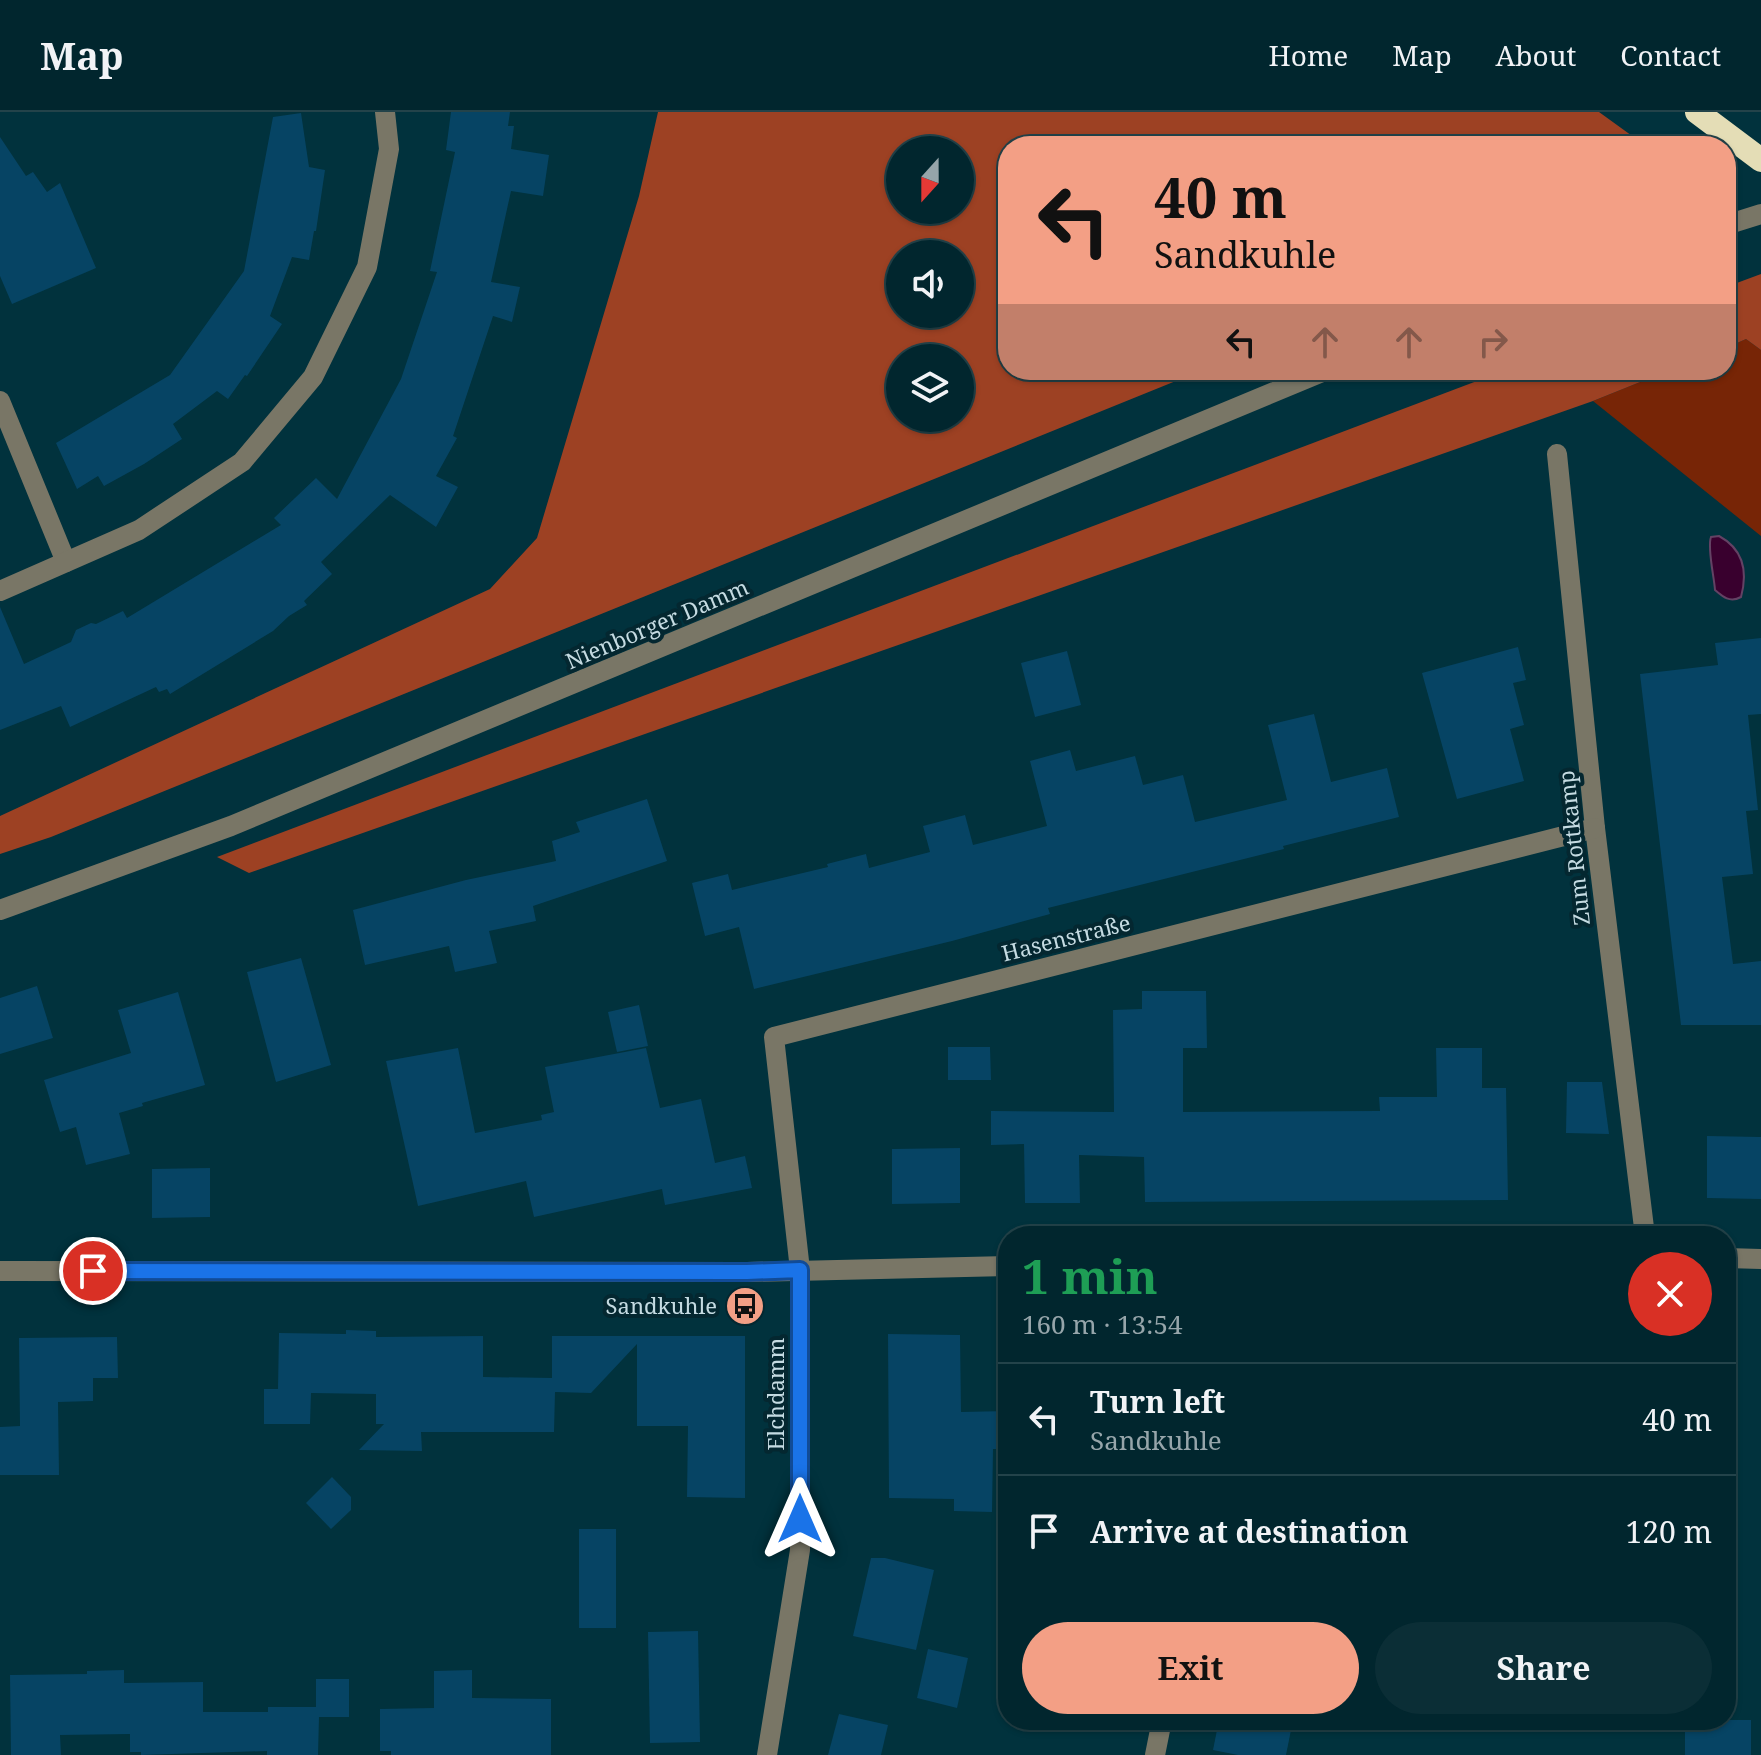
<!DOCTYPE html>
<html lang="en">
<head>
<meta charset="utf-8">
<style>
	:root { --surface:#01262e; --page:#0b2e36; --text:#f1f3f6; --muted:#96a5aa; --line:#23434a; --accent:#f39f85 }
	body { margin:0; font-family:"Noto Serif",serif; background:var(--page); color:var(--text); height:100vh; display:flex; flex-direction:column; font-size:30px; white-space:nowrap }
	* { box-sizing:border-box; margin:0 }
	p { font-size:26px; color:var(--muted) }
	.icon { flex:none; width:44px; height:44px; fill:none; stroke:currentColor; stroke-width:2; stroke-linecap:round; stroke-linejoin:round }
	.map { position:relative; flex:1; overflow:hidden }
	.panel { position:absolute; left:998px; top:1114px; width:738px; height:504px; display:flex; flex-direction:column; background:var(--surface); border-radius:32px; box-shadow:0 2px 6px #0004,0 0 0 2px var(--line) }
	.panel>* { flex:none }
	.hud { position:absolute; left:998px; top:24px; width:738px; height:244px; border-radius:32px; box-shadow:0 2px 6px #0004,0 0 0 2px var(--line); background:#f39f85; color:#111; overflow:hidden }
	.needle { width:52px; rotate:201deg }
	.buttons { position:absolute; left:886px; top:24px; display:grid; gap:16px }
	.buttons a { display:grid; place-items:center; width:88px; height:88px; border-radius:50%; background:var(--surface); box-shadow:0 2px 6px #0004,0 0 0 2px var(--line); font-size:40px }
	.pin { position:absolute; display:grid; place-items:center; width:68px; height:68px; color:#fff; margin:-34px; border:4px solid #fff; border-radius:50%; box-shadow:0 2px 8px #0007 }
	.me { position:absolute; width:88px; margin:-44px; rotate:0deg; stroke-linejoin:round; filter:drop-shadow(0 0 6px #0008) }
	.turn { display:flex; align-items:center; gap:28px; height:168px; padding:0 24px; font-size:36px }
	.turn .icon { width:104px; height:104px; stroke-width:2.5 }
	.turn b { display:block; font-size:56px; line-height:68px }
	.lanes { display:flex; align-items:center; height:76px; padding:0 24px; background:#0003; justify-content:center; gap:40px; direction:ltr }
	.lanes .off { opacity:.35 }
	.round { display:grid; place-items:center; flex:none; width:84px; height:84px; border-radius:42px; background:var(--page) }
	.headline { display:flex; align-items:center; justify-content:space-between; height:136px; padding:0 24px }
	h1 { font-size:48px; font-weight:700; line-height:60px; color:#1e9e55 }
	.button { display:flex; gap:16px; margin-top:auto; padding:16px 24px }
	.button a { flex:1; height:92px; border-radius:48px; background:var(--accent); color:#111; font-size:32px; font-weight:700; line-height:92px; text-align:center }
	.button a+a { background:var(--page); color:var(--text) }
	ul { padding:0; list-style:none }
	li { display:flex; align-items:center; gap:24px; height:112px; padding:0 24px; border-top:2px solid var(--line) }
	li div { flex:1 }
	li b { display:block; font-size:30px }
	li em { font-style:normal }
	header { display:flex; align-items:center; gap:48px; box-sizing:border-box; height:112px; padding:0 40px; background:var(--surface); border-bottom:2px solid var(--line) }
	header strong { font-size:38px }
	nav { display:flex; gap:44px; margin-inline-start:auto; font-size:28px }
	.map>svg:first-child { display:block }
	.green { fill:#772506 }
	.forest { fill:#9d4123; fill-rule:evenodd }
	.water { fill:#39002e; stroke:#634264; stroke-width:2 }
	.building { fill:#064464 }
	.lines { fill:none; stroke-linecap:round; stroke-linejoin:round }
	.minor { stroke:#797666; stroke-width:20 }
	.highway { stroke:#e4ddb6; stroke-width:24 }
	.route-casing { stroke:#114b97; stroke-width:20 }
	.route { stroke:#1a73e8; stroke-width:14 }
	.labels { text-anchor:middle; stroke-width:8; stroke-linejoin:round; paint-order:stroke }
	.street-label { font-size:22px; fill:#c5dbe2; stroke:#042730 }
	.poi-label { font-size:22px; fill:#c5dbe2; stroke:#042730; text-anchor:end }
</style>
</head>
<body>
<header>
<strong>Map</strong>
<nav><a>Home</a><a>Map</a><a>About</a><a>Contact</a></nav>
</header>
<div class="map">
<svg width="1761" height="1643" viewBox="0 0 1761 1643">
	<rect width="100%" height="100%" fill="#01323d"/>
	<!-- green -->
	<path class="green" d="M1746,227L1761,238V424L1593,289L1670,258H1726V236Z"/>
	<!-- forest -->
	<g class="forest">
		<path d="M658,0H1599L1646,34H1008V258H1203L51,725L0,742V704L490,477L537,426L639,84ZM960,38V98H900V38ZM900,142H960V202H900ZM960,246V306H900V246Z"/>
		<path d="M1761,162V238L1746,227L1726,236V175Z"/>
		<path d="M1506,258H1670L1593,289L249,761L217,745Z"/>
	</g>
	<!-- water -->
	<path class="water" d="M1719,424C1743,437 1748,459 1741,485C1730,491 1723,485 1715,478C1714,464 1707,435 1711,425Z"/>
	<!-- building -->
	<g class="building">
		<path d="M451,0H510L508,14H514L511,37L549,43L543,84L511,79L491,170L520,175L512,210L493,204L453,324L457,326L436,364L458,375L436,415L390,383L321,450L332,462L304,489L307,493L289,504L273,519L170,582L167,577L159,580L156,575L70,615L61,594L0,618V495L24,552L71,530L76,518L91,511L96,512L123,499L127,506L281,413L274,406L316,366L337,387L401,267L437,160L430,159L455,40L446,38Z"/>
		<path d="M301,1L309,55L325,58L316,119H314L309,148L292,145L270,204L282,212L247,264L245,263L228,287L217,279L173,312L182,327L144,352L104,374L98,364L77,377L56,331L170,263L244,159L273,5Z"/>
		<path d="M0,25L26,64L33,60L47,80L60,71L96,156L12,192L0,164Z"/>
		<path d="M1761,526V602L1748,603L1758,698L1746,699L1753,762L1722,765L1733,852L1761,849V913H1681L1640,562L1718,553L1715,531Z"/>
		<path d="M1518,535L1526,568L1513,571L1524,613L1510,617L1524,669L1457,687L1422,561Z"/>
		<path d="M1067,539L1081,593L1035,605L1021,551Z"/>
		<path d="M1314,602L1331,670L1387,656L1399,705L1283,734L1284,737L1048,796L1050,802L952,829L754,877L739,815L705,824L692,771L728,762L732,778L828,755L827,752L866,742L869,756L930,740L923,714L965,703L973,733L1047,714L1030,649L1070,638L1076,659L1135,644L1143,673L1183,663L1195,710L1287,688L1268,613Z"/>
		<path d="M647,687L667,749L533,794L536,809L489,819L497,851L455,860L449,834L365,853L353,798L466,768L556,749L552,729L580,720L576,710Z"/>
		<path d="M301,846L331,953L276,970L247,860Z"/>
		<path d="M37,874L53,926L0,942V886Z"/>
		<path d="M1142,879H1206L1207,936H1183V1000L1380,999L1379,985H1437L1436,936H1482V976H1506L1508,1088L1145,1090L1144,1045L1079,1043L1080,1091H1025L1024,1032L991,1033V999L1114,1000L1113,898L1142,897Z"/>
		<path d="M178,880L205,973L142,991L143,994L119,1001L130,1042L86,1053L76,1015L60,1020L44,968L131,941L118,898Z"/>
		<path d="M639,893L648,934L617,940L608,900Z"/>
		<path d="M948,935H990L991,968H948Z"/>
		<path d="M458,936L475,1021L542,1008L541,1003L554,1000L545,955L646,936L660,996L701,987L715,1051L745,1044L752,1076L665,1093L662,1077L534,1105L526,1069L418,1094L386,949Z"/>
		<path d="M1567,970H1602L1609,1022L1566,1021Z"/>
		<path d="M1707,1024L1761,1025V1087L1707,1086Z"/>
		<path d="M960,1036V1091L892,1092V1037Z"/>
		<path d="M210,1056V1105L152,1106V1057Z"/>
		<path d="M346,1218L376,1219V1225L483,1224V1265L552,1266V1224H745V1386L687,1385L688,1314H637V1232L591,1281L555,1280L554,1320H421L422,1339L359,1338L384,1312H376V1282L311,1281L310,1312H264V1277H278L279,1221L346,1222Z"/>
		<path d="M888,1222L960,1223L961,1300L1008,1299V1337H993L992,1400L954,1399V1387L889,1386Z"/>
		<path d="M117,1225L118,1266H93V1289L58,1290L59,1363H0V1315L20,1314L19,1226Z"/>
		<path d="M332,1365L351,1385V1398L331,1417L306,1391Z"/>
		<rect x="579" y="1417" width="37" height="99"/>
		<path d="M871,1446H885L934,1458L916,1538L853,1524Z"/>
		<path d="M698,1519L700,1630L650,1631L648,1520Z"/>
		<path d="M928,1537L968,1546L957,1596L917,1586Z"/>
		<path d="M124,1558V1571L203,1570V1600H268V1595H316V1567H349V1605H319L318,1643H267V1639L141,1643V1640H130V1622L60,1623L61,1643H11L10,1563L87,1562V1559Z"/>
		<path d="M472,1558V1586L551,1587V1643H391V1639H380V1597L434,1596V1559Z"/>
		<path d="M839,1602L888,1613L881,1643H828Z"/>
		<path d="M1219,1608H1293L1286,1643H1238L1213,1638Z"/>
		<rect x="1685" y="1608" width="66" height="35"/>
	</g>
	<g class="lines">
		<!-- minor -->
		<g class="minor">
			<path d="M1726,113L1761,102"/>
			<path d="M0,289L66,450"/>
			<path d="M1557,342L1595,716L1645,1124"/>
			<path d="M0,479L139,418L242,350L313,265L367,155L389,37L385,0"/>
			<path d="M0,798L231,714L1327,258"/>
			<path d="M1726,1146L1761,1147"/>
			<path d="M0,1159L747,1160L1008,1154"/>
			<path d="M767,1643L800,1438V1158L774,925L1595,716"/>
			<path d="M1155,1643L1162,1608"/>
		</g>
		<!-- highway -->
		<path class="highway" d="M1697,0L1761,48"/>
	</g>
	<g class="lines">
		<defs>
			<path id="route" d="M93,1159L747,1160L800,1158V1407"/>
		</defs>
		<!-- route casing -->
		<use href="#route" class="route-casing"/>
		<!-- route -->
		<use href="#route" class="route"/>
	</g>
	<!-- icons -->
	<defs>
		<symbol id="bus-disc" viewBox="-11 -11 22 22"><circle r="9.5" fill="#f39f85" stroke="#042730"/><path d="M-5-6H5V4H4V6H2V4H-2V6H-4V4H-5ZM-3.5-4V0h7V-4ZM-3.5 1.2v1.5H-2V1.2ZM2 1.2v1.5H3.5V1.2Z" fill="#111"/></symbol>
	</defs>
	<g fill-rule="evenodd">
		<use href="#bus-disc" x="723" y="1172" width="44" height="44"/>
	</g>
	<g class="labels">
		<!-- street labels -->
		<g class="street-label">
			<text transform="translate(657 512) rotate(-23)" y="8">Nienborger Damm</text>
			<text transform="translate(1574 736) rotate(-96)" y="8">Zum Rottkamp</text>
			<text transform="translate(1066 826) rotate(-14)" y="8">Hasenstraße</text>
			<text transform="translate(776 1282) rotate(-90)" y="8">Elchdamm</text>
		</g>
		<!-- poi labels -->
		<g class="poi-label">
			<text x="717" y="1202">Sandkuhle</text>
		</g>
	</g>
</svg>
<div class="buttons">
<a><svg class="needle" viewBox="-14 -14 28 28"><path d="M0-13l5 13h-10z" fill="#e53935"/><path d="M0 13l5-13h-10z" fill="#96a5aa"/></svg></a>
<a><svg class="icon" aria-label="sound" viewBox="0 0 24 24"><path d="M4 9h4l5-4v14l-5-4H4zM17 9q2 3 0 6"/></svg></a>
<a><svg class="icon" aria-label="layers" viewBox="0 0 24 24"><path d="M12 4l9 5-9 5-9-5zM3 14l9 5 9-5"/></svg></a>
</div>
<div class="pin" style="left:93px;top:1159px;background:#d93025"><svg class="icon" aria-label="arrive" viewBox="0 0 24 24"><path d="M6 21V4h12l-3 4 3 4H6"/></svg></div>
<svg class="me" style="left:800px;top:1407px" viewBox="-20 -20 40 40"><path d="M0-17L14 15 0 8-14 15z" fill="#1a73e8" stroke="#fff" stroke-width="4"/></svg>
<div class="hud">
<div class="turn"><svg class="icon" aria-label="left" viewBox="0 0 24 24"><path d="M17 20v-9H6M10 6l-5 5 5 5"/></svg><div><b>40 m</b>Sandkuhle</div></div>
<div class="lanes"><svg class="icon" aria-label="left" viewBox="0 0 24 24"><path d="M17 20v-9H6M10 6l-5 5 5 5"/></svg><svg class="icon off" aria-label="ahead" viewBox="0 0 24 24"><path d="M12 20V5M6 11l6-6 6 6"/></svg><svg class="icon off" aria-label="ahead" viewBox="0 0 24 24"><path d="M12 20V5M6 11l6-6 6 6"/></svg><svg class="icon off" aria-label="right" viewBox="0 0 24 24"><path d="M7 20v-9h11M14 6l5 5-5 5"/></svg></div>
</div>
<section class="panel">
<div class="headline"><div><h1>1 min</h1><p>160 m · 13:54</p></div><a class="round" style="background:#d93025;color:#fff"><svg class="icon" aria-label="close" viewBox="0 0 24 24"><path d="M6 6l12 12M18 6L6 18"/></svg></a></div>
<ul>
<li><svg class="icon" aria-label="left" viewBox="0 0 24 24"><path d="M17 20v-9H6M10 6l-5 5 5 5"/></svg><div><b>Turn left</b><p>Sandkuhle</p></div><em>40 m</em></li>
<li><svg class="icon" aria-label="arrive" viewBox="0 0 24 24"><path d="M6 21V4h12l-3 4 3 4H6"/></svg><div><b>Arrive at destination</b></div><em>120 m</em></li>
</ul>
<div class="button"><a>Exit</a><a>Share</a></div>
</section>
</div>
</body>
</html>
